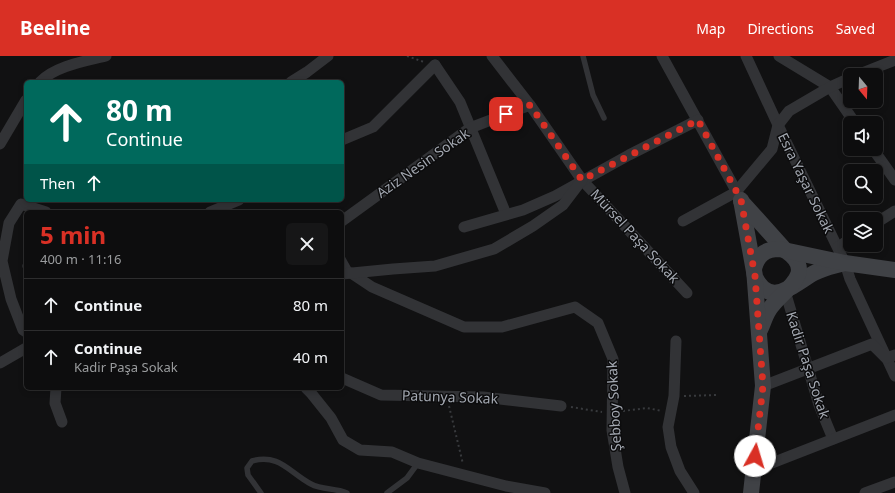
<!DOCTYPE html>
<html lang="en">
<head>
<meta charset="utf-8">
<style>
	:root { --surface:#0d0d0e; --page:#161617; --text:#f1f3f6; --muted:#9a9c9e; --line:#2d2d2e; --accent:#d93025 }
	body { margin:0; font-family:"Noto Sans",sans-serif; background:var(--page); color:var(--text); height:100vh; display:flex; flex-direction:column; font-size:15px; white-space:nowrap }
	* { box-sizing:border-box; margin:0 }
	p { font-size:13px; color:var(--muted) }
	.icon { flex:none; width:22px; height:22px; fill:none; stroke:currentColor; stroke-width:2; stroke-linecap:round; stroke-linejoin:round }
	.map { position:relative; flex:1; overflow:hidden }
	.side { position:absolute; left:24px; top:154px; width:320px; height:180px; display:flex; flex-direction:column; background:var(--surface); border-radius:6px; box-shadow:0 2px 6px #0003,0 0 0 1px var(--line) }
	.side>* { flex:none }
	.banner { position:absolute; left:24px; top:24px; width:320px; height:122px; border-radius:6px; box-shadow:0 2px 6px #0003,0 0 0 1px var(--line); background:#00695c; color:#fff; overflow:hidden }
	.needle { width:26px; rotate:161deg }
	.fabs { position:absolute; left:843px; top:12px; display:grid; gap:8px }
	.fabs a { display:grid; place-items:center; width:40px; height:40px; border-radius:6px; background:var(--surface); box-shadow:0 2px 6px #0003,0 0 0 1px var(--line); font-size:20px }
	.pin { position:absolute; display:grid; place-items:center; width:34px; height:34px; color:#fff; margin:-17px; border-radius:8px; box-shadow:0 2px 6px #0006 }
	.me { position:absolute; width:44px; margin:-22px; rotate:6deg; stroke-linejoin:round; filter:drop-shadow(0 0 3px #0008) }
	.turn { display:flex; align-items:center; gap:14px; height:84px; padding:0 16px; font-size:18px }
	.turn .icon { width:52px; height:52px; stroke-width:2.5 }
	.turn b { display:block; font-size:28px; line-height:34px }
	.then { display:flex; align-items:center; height:38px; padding:0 16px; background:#0003; gap:8px; font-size:15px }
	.round { display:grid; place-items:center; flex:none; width:42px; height:42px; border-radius:6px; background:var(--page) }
	.head { display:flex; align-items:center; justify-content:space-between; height:68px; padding:0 16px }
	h1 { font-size:24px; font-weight:700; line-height:30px; color:var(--accent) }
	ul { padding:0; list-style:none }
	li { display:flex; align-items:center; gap:12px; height:52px; padding:0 16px; border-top:1px solid var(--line) }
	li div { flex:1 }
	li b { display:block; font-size:15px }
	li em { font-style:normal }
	header { display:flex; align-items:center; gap:24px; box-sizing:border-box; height:56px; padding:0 20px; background:var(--accent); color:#fff }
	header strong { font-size:19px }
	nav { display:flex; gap:22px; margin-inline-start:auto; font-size:14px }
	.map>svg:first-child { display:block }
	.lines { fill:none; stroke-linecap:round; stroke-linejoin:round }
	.path { stroke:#383a3d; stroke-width:2; stroke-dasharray:2 3; stroke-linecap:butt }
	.lane { stroke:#323336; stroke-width:5.5 }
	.street { stroke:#323336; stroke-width:11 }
	.secondary { stroke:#404246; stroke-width:16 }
	.route { stroke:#d93025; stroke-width:7; stroke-dasharray:0 12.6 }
	.labels { text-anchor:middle; stroke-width:3; stroke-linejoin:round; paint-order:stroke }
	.street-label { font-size:14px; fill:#a3a8b1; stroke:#0c0c0d }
</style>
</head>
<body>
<header>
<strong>Beeline</strong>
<nav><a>Map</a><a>Directions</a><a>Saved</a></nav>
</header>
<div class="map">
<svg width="895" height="437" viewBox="0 0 895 437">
	<rect width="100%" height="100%" fill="#111112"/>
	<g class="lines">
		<!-- path -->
		<g class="path">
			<path d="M407,0L424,6"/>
			<path d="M684,340L717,339"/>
			<path d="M449,350L463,408"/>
			<path d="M571,351L602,356"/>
			<path d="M623,355L647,352L662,355"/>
		</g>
		<!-- lane -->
		<g class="lane">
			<path d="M583,0L593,39L604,62"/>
			<path d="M342,201L351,217"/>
			<path d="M25,210H26"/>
			<path d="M261,437L248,419L247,412L252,405C279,397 290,417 311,428C322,434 335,432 347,437"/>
			<path d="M387,437L407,422L418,407"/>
		</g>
		<!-- street -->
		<g class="street">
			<path d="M492,0L530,49L582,124L687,237"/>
			<path d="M662,0L739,140"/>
			<path d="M746,0L778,69L845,207L850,223L895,320"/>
			<path d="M779,0L830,31L855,67"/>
			<path d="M435,9L460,46L506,158"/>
			<path d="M857,19L895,4"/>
			<path d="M40,26C55,10 86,5 106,0"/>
			<path d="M291,26L307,16L328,0"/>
			<path d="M342,84L373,71L435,9"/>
			<path d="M0,88L26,44"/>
			<path d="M873,93L895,124"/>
			<path d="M210,156L239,144"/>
			<path d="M342,165L470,72L530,49"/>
			<path d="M683,165L736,136L772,93L778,69L789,55L830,31L850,22"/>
			<path d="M876,167L895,155"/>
			<path d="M464,171L523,154L555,140L629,99L698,64"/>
			<path d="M838,191L850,183"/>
			<path d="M351,217L372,231L464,271H502L575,251L598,267L613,303L612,374L618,411L625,437"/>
			<path d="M342,218L393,213L435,210L494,193L533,170L563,149L582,124"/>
			<path d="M785,235L819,349L833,383"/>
			<path d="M26,276L23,274L11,243L2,205L9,167L21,148L46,156"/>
			<path d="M676,285L674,340L668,371L671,391L680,415L694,437"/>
			<path d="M0,307L26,292"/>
			<path d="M342,322L381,339L483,341L561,350"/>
			<path d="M763,330L872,288L886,302L895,299"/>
			<path d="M56,332L55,347L62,366"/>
			<path d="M306,332L311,337L331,362L343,384L360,394L392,396L418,407L506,430L545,437"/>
			<path d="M754,414L895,359"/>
			<path d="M865,437L895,426"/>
		</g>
		<!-- secondary -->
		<g class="secondary">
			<path d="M741,144L755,221C770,253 794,228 814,217C823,212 834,210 844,207"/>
			<path d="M741,145L786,195C819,218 780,235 769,254C765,260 763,268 760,274"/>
			<path d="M751,437L763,330L754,213C757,200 765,193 779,193L845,207L895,214"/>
		</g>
	</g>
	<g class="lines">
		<!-- route -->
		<path class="route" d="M506,58L530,49L582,124L698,64L741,144L755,220L763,330L755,400"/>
	</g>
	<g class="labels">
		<!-- street labels -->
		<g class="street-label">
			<text transform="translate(423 107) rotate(-35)" y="5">Aziz Nesin Sokak</text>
			<text transform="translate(806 127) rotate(64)" y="5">Esra Yaşar Sokak</text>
			<text transform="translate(635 180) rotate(47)" y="5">Mürsel Paşa Sokak</text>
			<text transform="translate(808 309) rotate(72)" y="5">Kadir Paşa Sokak</text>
			<text transform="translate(450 341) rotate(2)" y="5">Patunya Sokak</text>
			<text transform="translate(614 350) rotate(-93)" y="5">Şebboy Sokak</text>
		</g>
	</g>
</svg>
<div class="fabs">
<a><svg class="needle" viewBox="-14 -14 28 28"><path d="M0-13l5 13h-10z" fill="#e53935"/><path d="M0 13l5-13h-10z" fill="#9a9c9e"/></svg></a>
<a><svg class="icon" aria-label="sound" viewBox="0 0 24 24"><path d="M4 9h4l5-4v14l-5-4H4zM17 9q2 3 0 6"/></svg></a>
<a><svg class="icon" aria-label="search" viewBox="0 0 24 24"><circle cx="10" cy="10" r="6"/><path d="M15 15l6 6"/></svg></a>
<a><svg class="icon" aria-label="layers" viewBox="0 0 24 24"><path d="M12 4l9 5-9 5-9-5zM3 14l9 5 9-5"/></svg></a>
</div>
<div class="pin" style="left:506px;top:58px;background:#d93025"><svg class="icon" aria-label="arrive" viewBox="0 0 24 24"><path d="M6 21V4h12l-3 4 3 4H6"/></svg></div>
<svg class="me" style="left:755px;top:400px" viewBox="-20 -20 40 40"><circle r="19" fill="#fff"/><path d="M0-13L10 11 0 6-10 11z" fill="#d93025"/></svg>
<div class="banner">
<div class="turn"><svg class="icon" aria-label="ahead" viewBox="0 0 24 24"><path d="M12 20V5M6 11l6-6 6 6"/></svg><div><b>80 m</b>Continue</div></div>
<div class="then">Then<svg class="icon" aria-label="ahead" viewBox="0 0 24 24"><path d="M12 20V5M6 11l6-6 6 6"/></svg></div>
</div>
<section class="side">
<div class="head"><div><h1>5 min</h1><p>400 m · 11:16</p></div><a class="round"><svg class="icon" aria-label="close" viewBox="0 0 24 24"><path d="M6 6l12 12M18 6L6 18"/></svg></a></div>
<ul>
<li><svg class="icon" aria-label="ahead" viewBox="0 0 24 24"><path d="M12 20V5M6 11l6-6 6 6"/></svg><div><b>Continue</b></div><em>80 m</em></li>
<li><svg class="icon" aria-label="ahead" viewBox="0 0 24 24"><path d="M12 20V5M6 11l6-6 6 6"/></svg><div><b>Continue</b><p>Kadir Paşa Sokak</p></div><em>40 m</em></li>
</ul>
</section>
</div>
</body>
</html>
